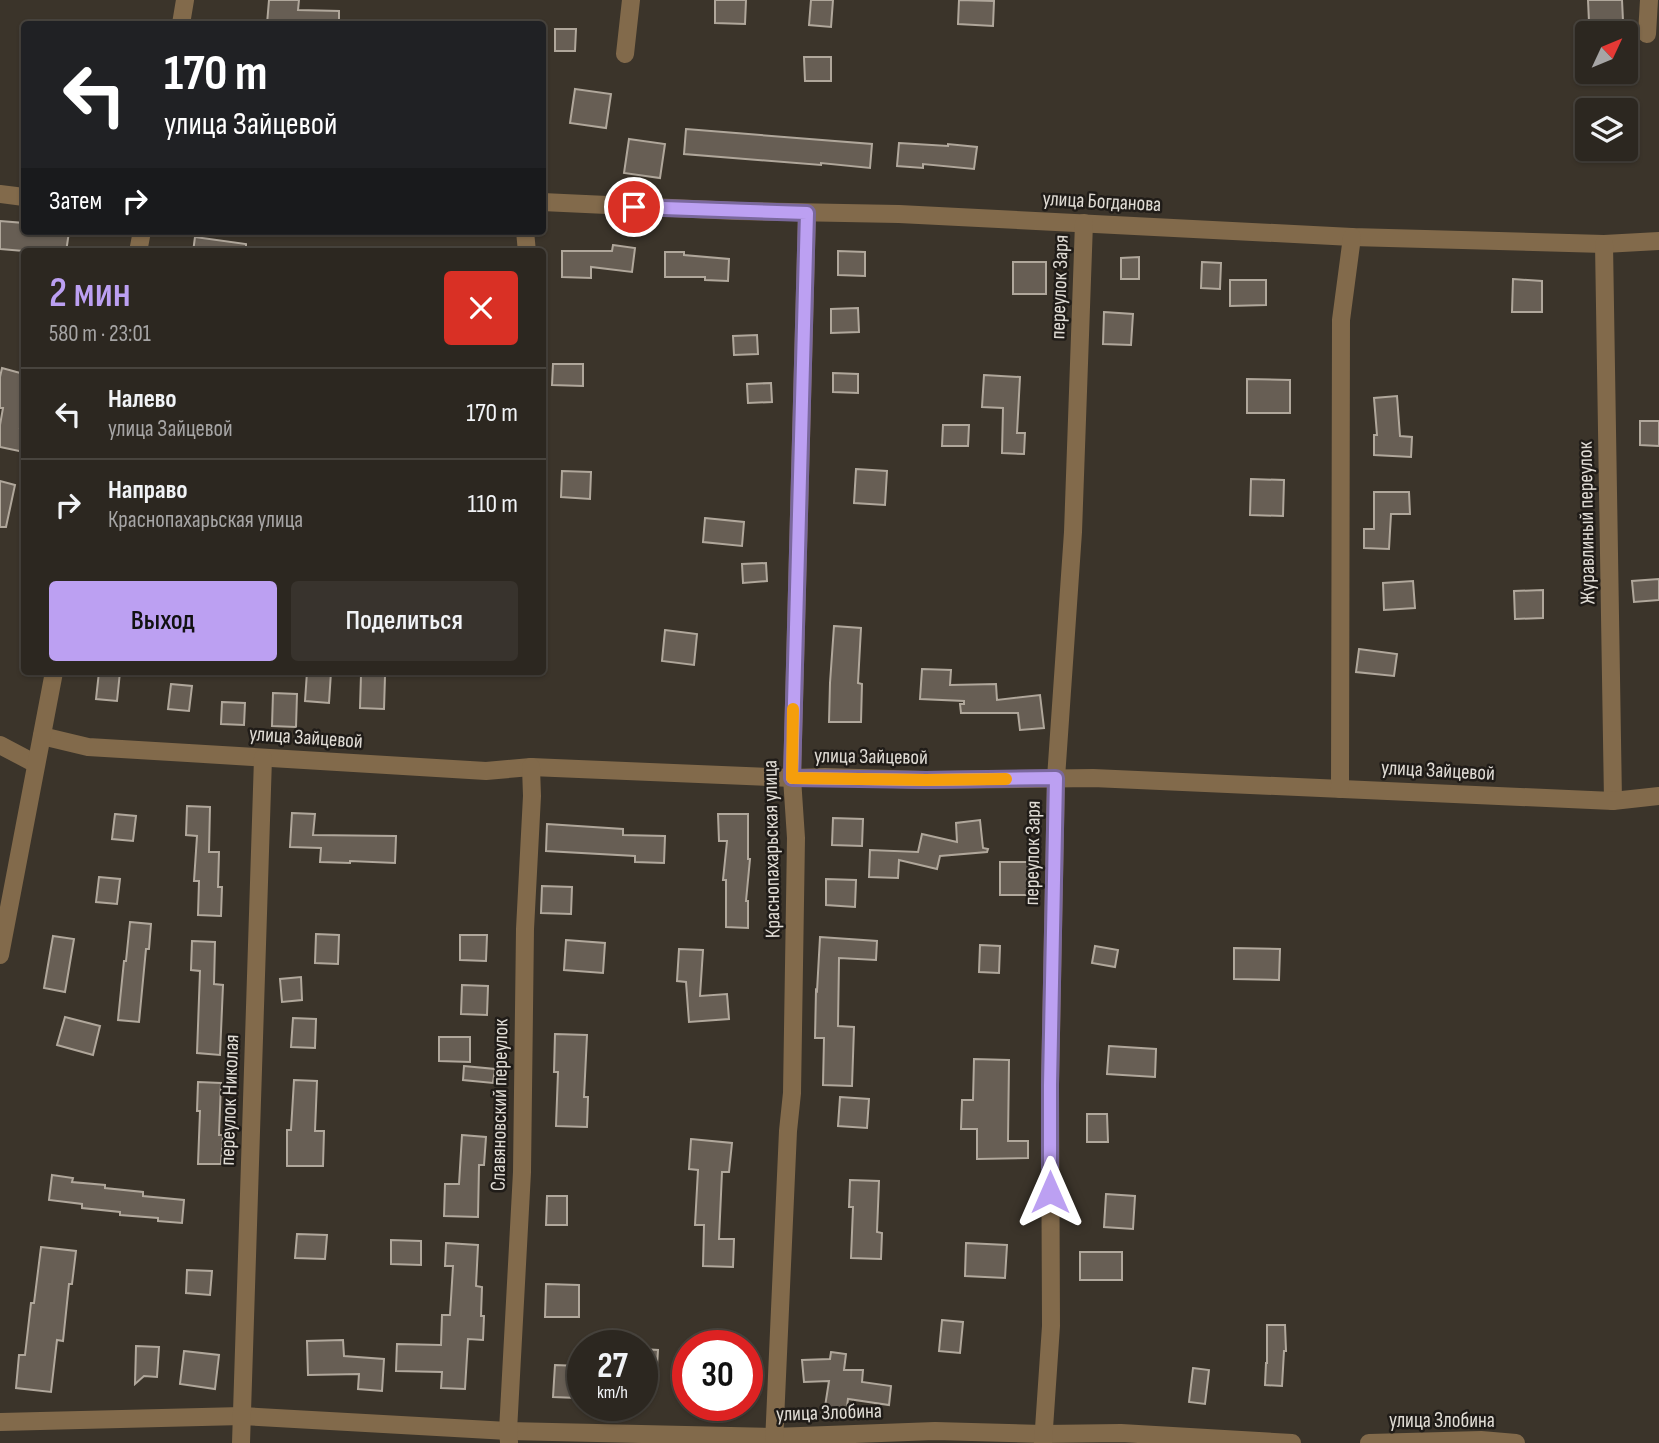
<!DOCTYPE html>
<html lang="ru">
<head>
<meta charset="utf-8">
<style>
	:root { --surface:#2c2720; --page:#38332d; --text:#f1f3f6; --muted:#a6a5a5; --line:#48443e; --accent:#bca0f2 }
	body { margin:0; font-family:"Sofia Sans Condensed",sans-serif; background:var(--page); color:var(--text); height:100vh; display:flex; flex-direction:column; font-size:26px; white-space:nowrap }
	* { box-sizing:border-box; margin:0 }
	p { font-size:23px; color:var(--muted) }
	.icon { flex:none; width:38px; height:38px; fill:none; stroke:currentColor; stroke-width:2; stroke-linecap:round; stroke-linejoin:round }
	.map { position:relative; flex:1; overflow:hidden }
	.details { position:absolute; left:21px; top:248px; width:525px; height:427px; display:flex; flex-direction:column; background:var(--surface); border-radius:7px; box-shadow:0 2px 5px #0004,0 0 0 2px var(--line) }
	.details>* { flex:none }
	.top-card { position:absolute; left:21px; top:21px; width:525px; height:214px; border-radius:7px; box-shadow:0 2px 5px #0004,0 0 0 2px var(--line); background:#202124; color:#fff; overflow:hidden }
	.needle { width:46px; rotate:46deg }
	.fabs { position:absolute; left:1575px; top:21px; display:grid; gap:14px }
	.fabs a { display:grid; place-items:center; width:63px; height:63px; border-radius:7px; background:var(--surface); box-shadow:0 2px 5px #0004,0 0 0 2px var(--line); font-size:35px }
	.speed { position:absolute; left:567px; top:1330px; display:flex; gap:14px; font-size:35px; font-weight:700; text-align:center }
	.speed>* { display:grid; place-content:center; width:91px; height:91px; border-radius:50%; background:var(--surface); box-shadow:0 2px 5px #0004,0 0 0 2px var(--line); line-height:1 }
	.speed small { font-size:18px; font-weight:400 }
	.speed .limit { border:10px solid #d22; background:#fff; color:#111 }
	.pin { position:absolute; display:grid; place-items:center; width:60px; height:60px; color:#fff; margin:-30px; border:4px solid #fff; border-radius:50%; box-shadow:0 2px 7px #0007 }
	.me { position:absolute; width:77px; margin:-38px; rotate:0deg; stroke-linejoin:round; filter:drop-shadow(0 0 5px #0008) }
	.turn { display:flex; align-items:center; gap:24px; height:147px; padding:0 28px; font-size:32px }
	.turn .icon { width:91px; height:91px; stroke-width:2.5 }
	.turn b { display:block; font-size:49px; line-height:60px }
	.then { display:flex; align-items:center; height:66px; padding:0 28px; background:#0003; gap:14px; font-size:26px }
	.round { display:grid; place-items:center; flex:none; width:74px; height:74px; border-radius:7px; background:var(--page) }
	.overview { display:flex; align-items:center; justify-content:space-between; height:119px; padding:0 28px }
	h1 { font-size:42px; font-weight:600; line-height:52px; color:var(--accent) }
	.primary-button { display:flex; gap:14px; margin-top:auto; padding:14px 28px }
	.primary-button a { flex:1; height:80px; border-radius:7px; background:var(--accent); color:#111; font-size:28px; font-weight:600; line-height:80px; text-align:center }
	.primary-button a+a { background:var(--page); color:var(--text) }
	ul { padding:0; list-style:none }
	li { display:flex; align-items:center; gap:21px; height:91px; padding:0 28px; border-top:2px solid var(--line) }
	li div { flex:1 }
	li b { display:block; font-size:26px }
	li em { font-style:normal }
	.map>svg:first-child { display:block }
	.building { fill:#675e54; stroke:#b0a79b; stroke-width:2 }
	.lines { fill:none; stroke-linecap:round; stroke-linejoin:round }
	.minor { stroke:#826a4b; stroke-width:18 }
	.route-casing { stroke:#7a689d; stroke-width:18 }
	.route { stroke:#bca0f2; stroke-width:12 }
	.slow { stroke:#f59e0b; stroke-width:12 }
	.labels { text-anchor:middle; stroke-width:5; stroke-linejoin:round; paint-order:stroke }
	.street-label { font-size:21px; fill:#e0dcd5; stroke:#201c18 }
</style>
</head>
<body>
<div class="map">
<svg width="1659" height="1443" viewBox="0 0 1659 1443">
	<rect width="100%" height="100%" fill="#3b342a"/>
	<!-- building -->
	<g class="building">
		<path d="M269,0H299L298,10L339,11V24H267Z"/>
		<path d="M715,0H746L745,24L715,23Z"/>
		<path d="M811,0H833L831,27L809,25Z"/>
		<path d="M959,0L994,1L993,26L958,24Z"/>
		<path d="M1588,0H1622L1623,21L1589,22Z"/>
		<path d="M555,29H576L575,51H555Z"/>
		<path d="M804,57H831V81H805Z"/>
		<path d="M575,89L611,94L606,128L570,123Z"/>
		<path d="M686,129L872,144L870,168L821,163V165L684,154Z"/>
		<path d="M629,139L665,144L660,178L624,173Z"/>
		<path d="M899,143L948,146V144L977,147L974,169L923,164V168L897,166Z"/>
		<path d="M0,221L24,223V231L69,232L66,252H36L0,249Z"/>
		<path d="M195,237L246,244V252H193Z"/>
		<path d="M613,245L635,248L632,272L591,267V278L562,277V251H612Z"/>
		<path d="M838,251L865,252V276L838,275Z"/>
		<path d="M665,252H684V255L729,259L728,281L705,280V277H665Z"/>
		<path d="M1139,257V279H1121V258Z"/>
		<rect x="1013" y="262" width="33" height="32"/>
		<path d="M1202,262L1221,263L1220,289L1201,288Z"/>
		<path d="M1513,279L1542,281V312H1512Z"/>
		<path d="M1230,280H1266V305L1230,306Z"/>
		<path d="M858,308L859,332L831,333V309Z"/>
		<path d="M1104,312L1133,314L1131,345L1103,344Z"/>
		<path d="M757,335L758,354L734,355L733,336Z"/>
		<path d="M553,364H583V386L552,385Z"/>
		<path d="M2,368L24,374V410L20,428L24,429V452L0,447V425L3,408H0V377Z"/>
		<path d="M833,373L858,374V393L833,392Z"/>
		<path d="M984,375L1020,377L1017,433H1025L1024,454L1002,453L1003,408L982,407Z"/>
		<path d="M1247,379L1290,380V413H1247Z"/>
		<path d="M771,383L772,402L748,403L747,384Z"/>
		<path d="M1397,396L1400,436L1412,437L1411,457L1374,455V435H1377L1374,398Z"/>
		<path d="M1640,421H1659V446L1640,445Z"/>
		<path d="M943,425H969L968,446H942Z"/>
		<path d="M856,469L887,471L885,505L854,503Z"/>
		<path d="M562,471L591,472L590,499L561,497Z"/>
		<path d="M1251,479L1284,480L1283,516L1250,515Z"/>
		<path d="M0,481L15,485L6,527H0Z"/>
		<path d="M1374,492H1409L1410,514H1391L1389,549L1364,548V529H1374Z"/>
		<path d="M705,518L744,522L742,546L703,542Z"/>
		<path d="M766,563L767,581L743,583L742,564Z"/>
		<path d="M1659,579V600L1634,602L1632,581Z"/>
		<path d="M1413,581L1415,608L1384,610L1383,583Z"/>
		<path d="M1543,590V618L1515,619L1514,591Z"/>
		<path d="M834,626L861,628L858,683L862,684L861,722H829L830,683Z"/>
		<path d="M665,630L697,634L694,665L662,661Z"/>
		<path d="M1359,649L1397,654L1394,676L1356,672Z"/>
		<path d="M922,669L951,670L950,685L996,684L997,700L1040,695L1044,728L1020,730L1018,713H961L960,704H964V701L920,699Z"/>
		<path d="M99,672H120L117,701L96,699Z"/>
		<path d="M307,672H331L329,703L305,701Z"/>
		<path d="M361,675L385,676L384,709L360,708Z"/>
		<path d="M171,684L192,686L189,711L168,709Z"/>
		<path d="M273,693L297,694L296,727L272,726Z"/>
		<path d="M222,702L245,703L244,725L221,724Z"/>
		<path d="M187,806L210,807L209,852H219L218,887H222L221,916L198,915L199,881H194L197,836L186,835Z"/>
		<path d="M292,813L315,814L313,835L396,836L395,863L350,861V863L320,862L321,848L290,847Z"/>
		<path d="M115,814L136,816L133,841L112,839Z"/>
		<path d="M718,814H748V859H750L746,901H748V928L726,927V880H723L727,841H719Z"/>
		<path d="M833,818L863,819L862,846L832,845Z"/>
		<path d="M980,820L983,848L988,849L987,852L940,856L937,869L899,860L898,878L869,877L870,850L918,852L922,834L957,842L956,823Z"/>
		<path d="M547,824L623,829V835L665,836L664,863L635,862V856L546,851Z"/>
		<rect x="1000" y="862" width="28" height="33"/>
		<path d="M99,877L120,879L117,904L96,902Z"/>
		<path d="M826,879L856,880L855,907L826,905Z"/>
		<path d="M542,886L572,887L571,914L541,913Z"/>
		<path d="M130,922L151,924L149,949H146L139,1022L118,1020L124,961H126Z"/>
		<path d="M316,934L339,935L338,964L315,963Z"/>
		<path d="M460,935H487L486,961L460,960Z"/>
		<path d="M53,936L74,939L65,992L44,988Z"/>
		<path d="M820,937L877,941L876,960L839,958L838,1026L854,1027L852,1086L823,1085L824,1038H815L816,990L817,991Z"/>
		<path d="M566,940L605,943L603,973L564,970Z"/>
		<path d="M192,941L215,942L214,984L223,985L220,1055L197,1053L200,971L191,970Z"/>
		<path d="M980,945L1000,946L999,973L979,972Z"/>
		<path d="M1095,946L1118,950L1115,967L1092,963Z"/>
		<path d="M1234,948L1280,949L1279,980L1234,979Z"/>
		<path d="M679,949L703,950L700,996L727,994L729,1019L689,1022L686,982L677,981Z"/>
		<path d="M301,977L302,1000L282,1002L280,979Z"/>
		<path d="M462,985L488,986L487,1015L461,1014Z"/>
		<path d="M65,1017L100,1026L93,1055L57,1045Z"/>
		<path d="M293,1018L316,1019L315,1048L291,1047Z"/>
		<path d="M555,1034L587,1035L584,1097H588L587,1127L556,1126L558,1072H554Z"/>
		<path d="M439,1037H470V1062L439,1061Z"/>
		<path d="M1109,1046L1156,1049L1155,1077L1107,1074Z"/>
		<path d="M974,1059L1009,1060L1008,1141H1028V1158L977,1159V1129H961L962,1100H973Z"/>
		<path d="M464,1066L495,1069L493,1083L463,1080Z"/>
		<path d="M294,1080L317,1081L315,1131H324L323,1166H287V1130H291Z"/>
		<path d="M198,1082L221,1083L219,1135H223L221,1164H198L200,1111H197Z"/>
		<path d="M840,1097L869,1099L867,1128L838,1126Z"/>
		<path d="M1087,1114H1107L1108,1142H1087Z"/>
		<path d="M462,1135L486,1137L484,1165H479L478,1217L444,1216L445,1184H459Z"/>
		<path d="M691,1139L732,1143L729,1172H722L719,1239H734L733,1267L703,1266L704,1225H695L698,1170L689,1169Z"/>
		<path d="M52,1175L73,1178L72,1182L105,1185V1188L143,1192V1196L184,1200L182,1223L158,1221V1218L120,1215V1212L82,1208V1204L49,1200Z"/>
		<path d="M850,1180L879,1181L877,1232L882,1233L881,1259L851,1258L853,1207H849Z"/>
		<path d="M1106,1194L1135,1196L1133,1229L1104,1227Z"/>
		<path d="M547,1196H567V1225H546Z"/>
		<path d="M297,1234L327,1235L325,1259L295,1258Z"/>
		<path d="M391,1240L421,1241V1265L391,1264Z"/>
		<path d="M446,1243L478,1245L476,1286L482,1287L481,1316H484L483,1340L468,1339L465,1389L441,1388L442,1372L396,1371L397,1344L441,1345L442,1315H450L453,1266H445Z"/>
		<path d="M966,1243L1007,1245L1005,1278L965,1276Z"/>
		<path d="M41,1247L76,1251L72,1284H69L63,1341L57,1340L51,1392L16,1388L19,1355H25L31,1303H34Z"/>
		<rect x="1080" y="1252" width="42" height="28"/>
		<path d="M187,1270L212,1271L210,1295L186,1293Z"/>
		<path d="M546,1284L579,1285V1317H545Z"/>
		<path d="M942,1320L963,1322L960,1353L939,1351Z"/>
		<path d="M1267,1325H1285L1286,1351H1284L1282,1386L1265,1385L1266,1363H1267Z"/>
		<path d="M343,1340L344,1356L384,1359L382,1391L358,1389L359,1374L308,1375L307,1341Z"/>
		<path d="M136,1346L159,1347L157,1377L144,1376L135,1384Z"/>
		<path d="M642,1349L658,1350L656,1382H642Z"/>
		<path d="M184,1351L219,1355L215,1389L180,1384Z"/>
		<path d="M831,1352L846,1354L844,1370H863L862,1382L891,1386L889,1405L848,1399L846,1415L824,1413L829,1381L804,1382L802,1360L830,1359Z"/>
		<path d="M555,1365L579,1366L577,1398L553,1397Z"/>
		<path d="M1193,1368L1209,1370L1205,1404L1189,1402Z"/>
	</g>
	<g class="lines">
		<!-- minor -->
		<g class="minor">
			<path d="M181,24L185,0"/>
			<path d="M1647,34L1649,0"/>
			<path d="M625,54L631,0"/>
			<path d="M0,194L24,197"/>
			<path d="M542,202L737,211L899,214L1352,237L1604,244L1659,241"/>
			<path d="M525,231L527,252"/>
			<path d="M1604,244L1613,801"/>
			<path d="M138,252L142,231"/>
			<path d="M42,736L88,747L486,771L531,767L792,778L825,777L926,780L1093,778L1613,801L1659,796"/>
			<path d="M0,745L36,764"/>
			<path d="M1340,789L1341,320L1352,237"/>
			<path d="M0,955L54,672"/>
			<path d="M0,1422L242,1416L508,1431L774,1437L935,1431L1043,1434L1121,1433L1292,1443"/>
			<path d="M509,1442L508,1431L522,1172L525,929L532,796L531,767"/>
			<path d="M241,1443L263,758"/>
			<path d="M774,1443L788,1131L792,1093L796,838L792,778L807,213"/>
			<path d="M1043,1443L1051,1326L1050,1085L1056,778L1073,532L1084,223"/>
			<path d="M1369,1443L1481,1440L1516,1443"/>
		</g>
	</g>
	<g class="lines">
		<defs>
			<path id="route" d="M634,207L807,213L792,778L926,780L1056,778L1050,1085V1192"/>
		</defs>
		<!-- route casing -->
		<use href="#route" class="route-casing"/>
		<!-- route -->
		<use href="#route" class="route"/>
		<!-- slow -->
		<path class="slow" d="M793,709L792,778L926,780L1006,779"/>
	</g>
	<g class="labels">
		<!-- street labels -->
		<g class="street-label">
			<text transform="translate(1102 201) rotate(3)" y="7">улица Богданова</text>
			<text transform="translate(1059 287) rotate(-88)" y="7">переулок Заря</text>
			<text transform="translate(1586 523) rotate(-91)" y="7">Журавлиный переулок</text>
			<text transform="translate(306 737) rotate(4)" y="7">улица Зайцевой</text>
			<text transform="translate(871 756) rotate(1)" y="7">улица Зайцевой</text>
			<text transform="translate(1438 770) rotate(3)" y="7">улица Зайцевой</text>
			<text transform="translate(771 849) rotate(-91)" y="7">Краснопахарьская улица</text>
			<text transform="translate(1032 853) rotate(-89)" y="7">переулок Заря</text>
			<text transform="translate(229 1100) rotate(-88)" y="7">переулок Николая</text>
			<text transform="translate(499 1105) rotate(-89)" y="7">Славяновский переулок</text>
			<text transform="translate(829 1412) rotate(-2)" y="7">улица Злобина</text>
			<text x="1442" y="1427">улица Злобина</text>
		</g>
	</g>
</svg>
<div class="fabs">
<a><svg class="needle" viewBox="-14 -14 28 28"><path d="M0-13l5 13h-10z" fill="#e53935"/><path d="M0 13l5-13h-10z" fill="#a6a5a5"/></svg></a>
<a><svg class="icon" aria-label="layers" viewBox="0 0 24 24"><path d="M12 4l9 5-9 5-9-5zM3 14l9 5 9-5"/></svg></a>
</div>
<div class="speed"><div>27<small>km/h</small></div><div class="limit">30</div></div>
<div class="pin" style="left:634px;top:207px;background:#d93025"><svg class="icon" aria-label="arrive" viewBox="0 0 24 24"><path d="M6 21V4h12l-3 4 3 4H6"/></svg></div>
<svg class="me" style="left:1050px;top:1192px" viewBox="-20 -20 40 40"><path d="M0-17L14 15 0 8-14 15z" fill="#bca0f2" stroke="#fff" stroke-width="4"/></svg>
<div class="top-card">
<div class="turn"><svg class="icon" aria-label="left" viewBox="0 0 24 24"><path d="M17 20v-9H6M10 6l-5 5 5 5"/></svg><div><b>170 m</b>улица Зайцевой</div></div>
<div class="then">Затем<svg class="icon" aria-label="right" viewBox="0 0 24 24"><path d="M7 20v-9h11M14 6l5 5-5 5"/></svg></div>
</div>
<section class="details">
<div class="overview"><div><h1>2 мин</h1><p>580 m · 23:01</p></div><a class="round" style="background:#d93025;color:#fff"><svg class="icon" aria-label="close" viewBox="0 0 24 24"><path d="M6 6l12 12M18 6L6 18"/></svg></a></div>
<ul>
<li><svg class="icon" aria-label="left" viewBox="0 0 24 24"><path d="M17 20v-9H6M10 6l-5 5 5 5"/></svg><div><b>Налево</b><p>улица Зайцевой</p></div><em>170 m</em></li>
<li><svg class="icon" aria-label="right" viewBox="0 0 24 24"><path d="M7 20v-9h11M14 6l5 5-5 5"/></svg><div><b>Направо</b><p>Краснопахарьская улица</p></div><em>110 m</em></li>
</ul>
<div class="primary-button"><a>Выход</a><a>Поделиться</a></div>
</section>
</div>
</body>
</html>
